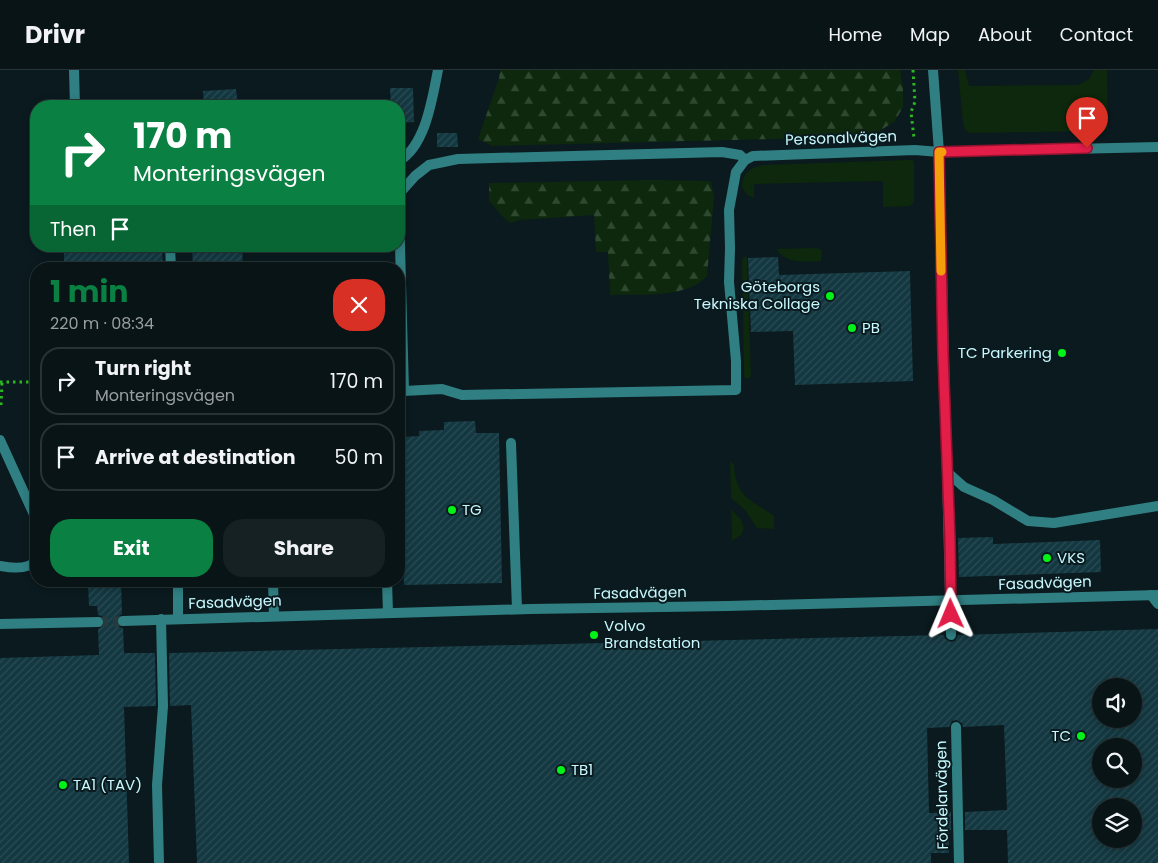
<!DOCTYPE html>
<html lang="en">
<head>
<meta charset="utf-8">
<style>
	:root { --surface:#081416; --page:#162123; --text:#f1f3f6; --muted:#989ea1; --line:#293335; --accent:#0b8043 }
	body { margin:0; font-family:Poppins,sans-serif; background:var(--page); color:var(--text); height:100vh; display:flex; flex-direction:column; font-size:19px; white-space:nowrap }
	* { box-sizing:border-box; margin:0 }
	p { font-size:16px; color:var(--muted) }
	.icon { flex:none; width:28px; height:28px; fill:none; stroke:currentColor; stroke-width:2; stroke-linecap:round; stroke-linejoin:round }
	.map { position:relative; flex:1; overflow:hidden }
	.panel { position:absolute; left:30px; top:192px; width:375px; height:325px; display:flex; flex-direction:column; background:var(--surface); border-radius:20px; box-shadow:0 2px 8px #0003,0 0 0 1px var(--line) }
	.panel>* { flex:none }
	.top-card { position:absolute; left:30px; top:30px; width:375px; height:152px; border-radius:20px; box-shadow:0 2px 8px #0003,0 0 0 1px var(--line); background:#0b8043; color:#fff; overflow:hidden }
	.tools { position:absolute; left:1092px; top:608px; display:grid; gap:10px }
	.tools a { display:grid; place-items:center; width:50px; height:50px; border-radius:50%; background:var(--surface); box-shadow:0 2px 8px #0003,0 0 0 1px var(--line); font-size:25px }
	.pin { position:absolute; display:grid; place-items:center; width:42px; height:42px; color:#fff; margin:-51px -21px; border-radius:50% 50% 50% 0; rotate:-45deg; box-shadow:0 0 5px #0007 }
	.pin .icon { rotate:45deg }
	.me { position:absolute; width:55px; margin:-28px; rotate:359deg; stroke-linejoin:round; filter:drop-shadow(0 0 4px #0008) }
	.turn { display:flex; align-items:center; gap:18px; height:105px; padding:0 20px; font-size:22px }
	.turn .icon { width:65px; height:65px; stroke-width:2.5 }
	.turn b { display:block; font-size:35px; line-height:42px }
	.then { display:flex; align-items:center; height:48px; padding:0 20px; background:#0003; gap:10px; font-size:19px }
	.round { display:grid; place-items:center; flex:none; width:52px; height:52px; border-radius:20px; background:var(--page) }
	.headline { display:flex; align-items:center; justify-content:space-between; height:85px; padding:0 20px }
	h1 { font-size:30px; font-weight:700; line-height:38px; color:var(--accent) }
	.button { display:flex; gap:10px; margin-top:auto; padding:10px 20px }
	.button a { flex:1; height:58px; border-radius:20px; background:var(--accent); color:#fff; font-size:20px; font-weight:700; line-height:58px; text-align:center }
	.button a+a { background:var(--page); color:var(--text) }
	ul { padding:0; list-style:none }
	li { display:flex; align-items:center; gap:15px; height:68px; margin:0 10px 8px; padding:0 10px; border:2px solid var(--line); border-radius:20px }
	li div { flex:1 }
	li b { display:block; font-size:19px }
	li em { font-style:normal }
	header { display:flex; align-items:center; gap:30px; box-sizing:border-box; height:70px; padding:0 25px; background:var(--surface); border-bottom:1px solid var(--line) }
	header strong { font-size:24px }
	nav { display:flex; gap:28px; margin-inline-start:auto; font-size:18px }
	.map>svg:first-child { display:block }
	.grass { fill:#0d280c }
	.forest { fill:url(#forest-firs) }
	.building { fill:url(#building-hatch); fill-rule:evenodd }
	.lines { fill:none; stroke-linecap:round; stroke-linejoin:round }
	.minor-tunnel { stroke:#263b40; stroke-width:10; stroke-dasharray:10 5; stroke-linecap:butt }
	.path { stroke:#2bb921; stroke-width:3; stroke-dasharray:2.5 4; stroke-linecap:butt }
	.service { stroke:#307f82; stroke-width:10 }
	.minor { stroke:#307f82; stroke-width:10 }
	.route-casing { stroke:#92132f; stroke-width:12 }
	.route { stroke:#e11d48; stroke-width:9 }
	.slow { stroke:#f59e0b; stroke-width:9 }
	.poi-dot { fill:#00f217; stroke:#0a1a1e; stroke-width:2 }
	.labels { text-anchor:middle; stroke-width:4; stroke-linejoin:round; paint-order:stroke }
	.street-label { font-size:15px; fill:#c7f9ff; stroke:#0a1a1e }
	.poi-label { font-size:15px; fill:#c7f9ff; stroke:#0a1a1e; text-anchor:start }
</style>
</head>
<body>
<header>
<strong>Drivr</strong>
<nav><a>Home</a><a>Map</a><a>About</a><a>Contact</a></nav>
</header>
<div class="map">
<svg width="1158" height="793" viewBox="0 0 1158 793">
	<defs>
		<pattern id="forest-firs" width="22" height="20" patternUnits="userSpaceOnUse" patternTransform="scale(1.25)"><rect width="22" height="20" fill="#0d280c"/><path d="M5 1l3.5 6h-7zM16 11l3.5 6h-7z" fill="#2f4830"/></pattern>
		<pattern id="building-hatch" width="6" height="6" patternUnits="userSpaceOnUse" patternTransform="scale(1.25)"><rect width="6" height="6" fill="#143841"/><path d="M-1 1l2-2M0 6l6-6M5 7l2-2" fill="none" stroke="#2a4c54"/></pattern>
	</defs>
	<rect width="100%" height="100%" fill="#0a1a1e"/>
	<!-- grass -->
	<g class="grass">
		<path d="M958,0H965L969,16L1078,15L1089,9L1094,0H1107L1108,57L1106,60L1101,61L969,63L965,60L963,53Z"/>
		<path d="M907,90H913L914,93V132L910,136L883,137V111L754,114V128L747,125L742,117C742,104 750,97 763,95Z"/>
		<path d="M816,178L822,180L821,191C805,192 786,194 776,179Z"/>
		<path d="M745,186L747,188L751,306L749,309L745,308L744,305L742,190Z"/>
		<path d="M730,391L734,395C736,428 751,429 774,446V459L757,458L745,440L731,428Z"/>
		<path d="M731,439L741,450L744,458L741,465L732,471Z"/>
	</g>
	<!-- forest -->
	<g class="forest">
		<path d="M500,0H900L903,18V37L895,51L875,64L856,67L492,76L478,69L499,8Z"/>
		<path d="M655,110L705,111L711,112L714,127L707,206C686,229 640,224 610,225L608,182H596L594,145L520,150L511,153C503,149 496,138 489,131V113Z"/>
	</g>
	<!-- building -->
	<g class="building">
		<path d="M390,18H413L414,52L399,53V36H391Z"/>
		<path d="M236,19L238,36H204L203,21Z"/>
		<path d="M437,63H457L458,77H437Z"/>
		<path d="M64,176H162L163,199H64Z"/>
		<path d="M192,176H242L243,199H193Z"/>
		<path d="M778,187L779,205L910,201L913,311L795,315L793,261L751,262L748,188Z"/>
		<path d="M475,351L476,363H499L502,513L404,515L401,367L419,366V361L444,360V352Z"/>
		<path d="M993,467V474L1100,470L1101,502L959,507L958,468Z"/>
		<path d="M88,511H121L122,544L117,547L116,552L119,557L123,558L124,583H155L156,636L124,637L129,793H0V588L99,585L98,559L104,556L105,551L102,546L98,545L97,536H89Z"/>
		<path d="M1158,559V793H1008L1007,760H965V742L1007,740L1004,655L963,657L962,653L956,650L952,651L949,657L927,658L929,743L951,742V760H949V783H931V793H197L191,635L170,636L169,583L944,565L945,569L951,572L955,571L958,565ZM1101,616H1134V649H1101ZM1101,676H1134V709H1101ZM1101,736H1134V769H1101Z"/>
	</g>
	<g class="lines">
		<!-- minor-tunnel -->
		<path class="minor-tunnel" d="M98,552L123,551"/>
		<!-- path -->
		<g class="path">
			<path d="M913,0L915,32L911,42L914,68"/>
			<path d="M0,312H36"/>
			<path d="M1,335L2,313"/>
		</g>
		<!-- service -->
		<g class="service">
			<path d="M74,0L75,36"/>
			<path d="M399,91C426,75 432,29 438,0"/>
			<path d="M399,124L415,106L429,95L458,89L722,82L740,85L745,90"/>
			<path d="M399,140L404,321L442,319L462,325L736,320V291L729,212L730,178L729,140L736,102L745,90L753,86L915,80L939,82L1158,77"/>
			<path d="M170,176L171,199"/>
			<path d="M511,373L517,539"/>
			<path d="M947,402L964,417L993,430L1028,451L1054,453L1158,436"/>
			<path d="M178,511V549"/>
			<path d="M273,511L274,546"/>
			<path d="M387,511L388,543"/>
			<path d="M1151,525L1158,534"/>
		</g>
		<!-- minor -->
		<g class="minor">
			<path d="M933,0L939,82L951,565"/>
			<path d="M0,370L36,449"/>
			<path d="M0,496C11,498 28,500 36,491"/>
			<path d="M123,551L530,539L728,536L1158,525"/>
			<path d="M0,554L98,552"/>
			<path d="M956,657L959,793"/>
			<path d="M159,793L157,715L163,636L161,549"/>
		</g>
	</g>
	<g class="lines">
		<defs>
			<path id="route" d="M951,544L950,469L943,285L939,82L1087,78"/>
		</defs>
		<!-- route casing -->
		<use href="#route" class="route-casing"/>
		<!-- route -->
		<use href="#route" class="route"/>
		<!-- slow -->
		<path class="slow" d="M941,201L939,82H942"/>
	</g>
	<!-- markers -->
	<g class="poi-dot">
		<circle cx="830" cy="226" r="5"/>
		<circle cx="852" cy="258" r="5"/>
		<circle cx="1062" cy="283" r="5"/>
		<circle cx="452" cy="440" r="5"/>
		<circle cx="1047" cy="488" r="5"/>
		<circle cx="594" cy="565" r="5"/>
		<circle cx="1081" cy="666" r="5"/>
		<circle cx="561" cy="700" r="5"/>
		<circle cx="63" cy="715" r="5"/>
	</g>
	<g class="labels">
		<!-- street labels -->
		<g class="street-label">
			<text transform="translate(841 68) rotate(-2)" y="5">Personalvägen</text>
			<text transform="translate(1045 513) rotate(-2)" y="5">Fasadvägen</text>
			<text transform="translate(640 523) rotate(-1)" y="5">Fasadvägen</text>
			<text transform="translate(235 532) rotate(-2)" y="5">Fasadvägen</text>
			<text transform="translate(942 725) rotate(-91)" y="5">Fördelarvägen</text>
		</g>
		<!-- poi labels -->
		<g class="poi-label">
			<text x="820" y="222" text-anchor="end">Göteborgs<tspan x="820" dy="17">Tekniska Collage</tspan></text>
			<text x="862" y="263">PB</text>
			<text x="1052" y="288" text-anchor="end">TC Parkering</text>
			<text x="462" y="445">TG</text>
			<text x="1057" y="493">VKS</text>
			<text x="604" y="561">Volvo<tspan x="604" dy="17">Brandstation</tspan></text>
			<text x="1071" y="671" text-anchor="end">TC</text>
			<text x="571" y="705">TB1</text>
			<text x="73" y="720">TA1 (TAV)</text>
		</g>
	</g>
</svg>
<div class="tools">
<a><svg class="icon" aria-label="sound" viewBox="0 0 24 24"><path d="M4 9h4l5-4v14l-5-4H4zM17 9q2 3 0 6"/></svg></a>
<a><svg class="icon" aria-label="search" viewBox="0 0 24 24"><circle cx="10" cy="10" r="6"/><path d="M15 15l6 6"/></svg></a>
<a><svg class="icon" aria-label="layers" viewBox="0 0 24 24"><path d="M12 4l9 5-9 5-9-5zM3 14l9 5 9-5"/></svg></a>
</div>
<div class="pin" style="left:1087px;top:78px;background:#d93025"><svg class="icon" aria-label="arrive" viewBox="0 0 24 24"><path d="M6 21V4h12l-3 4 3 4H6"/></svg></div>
<svg class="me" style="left:951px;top:544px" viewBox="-20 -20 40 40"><path d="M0-17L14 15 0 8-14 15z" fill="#e11d48" stroke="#fff" stroke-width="4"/></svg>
<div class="top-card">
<div class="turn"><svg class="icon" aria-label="right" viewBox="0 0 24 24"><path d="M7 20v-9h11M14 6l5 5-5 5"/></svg><div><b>170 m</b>Monteringsvägen</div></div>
<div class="then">Then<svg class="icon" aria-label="arrive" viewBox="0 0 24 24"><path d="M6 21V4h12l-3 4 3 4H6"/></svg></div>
</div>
<section class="panel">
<div class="headline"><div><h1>1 min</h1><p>220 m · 08:34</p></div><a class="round" style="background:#d93025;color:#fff"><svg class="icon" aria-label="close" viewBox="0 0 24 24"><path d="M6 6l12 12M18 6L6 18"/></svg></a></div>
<ul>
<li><svg class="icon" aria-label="right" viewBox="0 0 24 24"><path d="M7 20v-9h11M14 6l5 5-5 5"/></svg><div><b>Turn right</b><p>Monteringsvägen</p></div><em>170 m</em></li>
<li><svg class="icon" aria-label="arrive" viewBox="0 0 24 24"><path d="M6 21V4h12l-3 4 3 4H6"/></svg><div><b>Arrive at destination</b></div><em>50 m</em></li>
</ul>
<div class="button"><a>Exit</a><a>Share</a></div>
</section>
</div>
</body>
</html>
